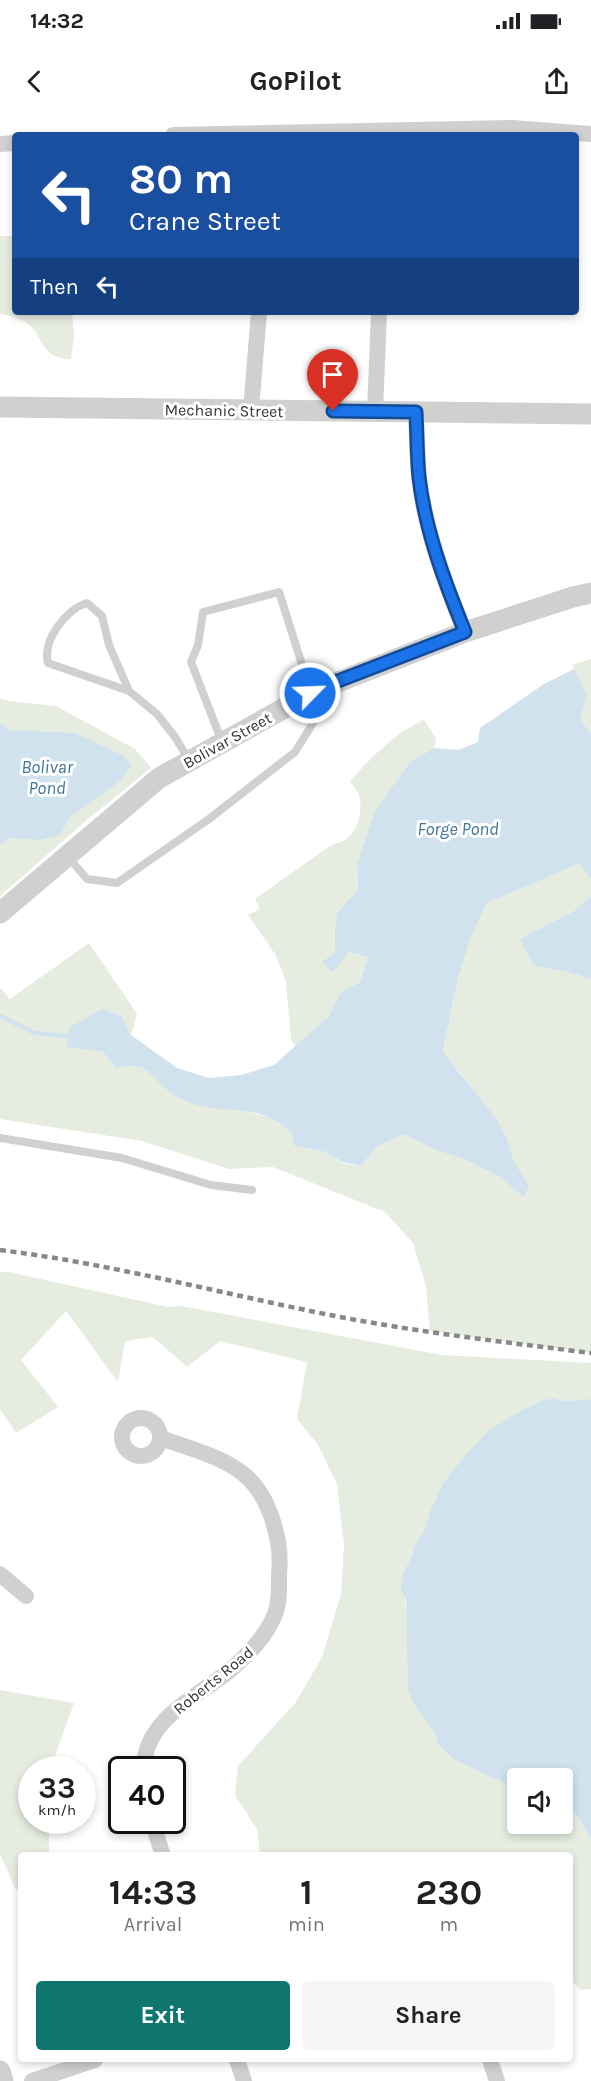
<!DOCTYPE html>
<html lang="en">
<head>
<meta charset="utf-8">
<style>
	:root { --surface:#fff; --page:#f6f6f6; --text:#202124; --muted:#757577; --accent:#0f766e }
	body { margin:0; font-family:Karla,sans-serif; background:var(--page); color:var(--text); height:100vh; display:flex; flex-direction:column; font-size:22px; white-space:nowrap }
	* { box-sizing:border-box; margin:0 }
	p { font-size:20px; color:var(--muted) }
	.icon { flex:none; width:33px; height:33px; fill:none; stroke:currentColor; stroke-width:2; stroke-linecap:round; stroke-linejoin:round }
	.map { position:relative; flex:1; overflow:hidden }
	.side { position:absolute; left:18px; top:1732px; width:555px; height:210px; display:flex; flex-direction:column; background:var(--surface); border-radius:6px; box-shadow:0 3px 9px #0003 }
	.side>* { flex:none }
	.banner { position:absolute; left:12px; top:12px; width:567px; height:183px; border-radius:6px; box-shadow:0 3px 9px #0003; background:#1a4fa0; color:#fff; overflow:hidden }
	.fabs { position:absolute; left:507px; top:1648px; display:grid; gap:12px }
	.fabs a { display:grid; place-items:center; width:66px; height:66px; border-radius:6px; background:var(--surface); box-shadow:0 3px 9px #0003; font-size:30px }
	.speed { position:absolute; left:18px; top:1636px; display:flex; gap:12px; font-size:30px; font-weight:700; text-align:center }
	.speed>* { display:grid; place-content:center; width:78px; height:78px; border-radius:50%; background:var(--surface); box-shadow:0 3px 9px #0003; line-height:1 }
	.speed small { font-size:15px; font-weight:400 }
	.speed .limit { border:3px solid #111; border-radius:9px; background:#fff; color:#111 }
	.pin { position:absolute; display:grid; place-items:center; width:51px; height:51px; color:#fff; margin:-62px -26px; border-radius:50% 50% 50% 0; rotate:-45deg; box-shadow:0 0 6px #0007 }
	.pin .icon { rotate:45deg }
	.me { position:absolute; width:66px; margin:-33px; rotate:66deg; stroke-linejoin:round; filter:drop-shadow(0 0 4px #0008) }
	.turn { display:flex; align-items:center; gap:21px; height:126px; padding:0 18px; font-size:27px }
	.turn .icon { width:78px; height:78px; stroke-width:2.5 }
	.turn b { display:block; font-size:42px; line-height:51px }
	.then { display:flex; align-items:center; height:57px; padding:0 18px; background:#0003; gap:12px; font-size:22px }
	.eta { display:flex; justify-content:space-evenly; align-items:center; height:102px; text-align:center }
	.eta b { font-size:36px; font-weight:700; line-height:42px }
	.primary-button { display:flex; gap:12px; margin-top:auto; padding:12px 18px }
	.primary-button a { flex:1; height:69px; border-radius:6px; background:var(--accent); color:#fff; font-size:24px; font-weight:700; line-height:69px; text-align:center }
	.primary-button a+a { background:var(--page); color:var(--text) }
	.status { display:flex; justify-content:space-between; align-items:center; height:42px; padding:0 30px; background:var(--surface); direction:ltr }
	.status svg { height:16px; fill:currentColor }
	header { display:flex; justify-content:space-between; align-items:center; height:78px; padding:0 18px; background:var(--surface); font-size:27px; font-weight:700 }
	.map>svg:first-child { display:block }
	.green { fill:#e6ecdf }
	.water { fill:#cfe2ee }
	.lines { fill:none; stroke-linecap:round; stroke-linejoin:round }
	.stream { stroke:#cfe2ee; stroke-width:4.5 }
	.service { stroke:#d0d0d0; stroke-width:8 }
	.minor { stroke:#d0d0d0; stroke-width:16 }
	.tertiary { stroke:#d0d0d0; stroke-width:21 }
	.rail { stroke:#888; stroke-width:4.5; stroke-dasharray:6 4.5; stroke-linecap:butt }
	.route-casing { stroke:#114b97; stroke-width:15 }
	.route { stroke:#1a73e8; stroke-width:10 }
	.labels { text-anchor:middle; stroke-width:6; stroke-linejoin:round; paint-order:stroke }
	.street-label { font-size:16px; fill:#333; stroke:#fff }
	.water-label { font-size:18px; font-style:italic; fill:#3f7597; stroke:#fff }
</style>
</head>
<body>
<div class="status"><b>14:32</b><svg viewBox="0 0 49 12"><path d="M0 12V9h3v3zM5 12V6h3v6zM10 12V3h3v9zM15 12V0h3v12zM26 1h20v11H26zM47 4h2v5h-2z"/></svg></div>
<header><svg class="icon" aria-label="back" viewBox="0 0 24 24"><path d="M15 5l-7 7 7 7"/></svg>GoPilot<svg class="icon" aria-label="share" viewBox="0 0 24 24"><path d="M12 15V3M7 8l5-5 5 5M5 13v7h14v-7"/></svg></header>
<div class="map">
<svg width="591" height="1961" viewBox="0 0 591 1961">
	<rect width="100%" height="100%" fill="#fff"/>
	<!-- green -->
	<g class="green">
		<path d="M0,116H15V192H72L74,215L71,239C40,239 44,216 28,204C21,198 8,195 0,194Z"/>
		<path d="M591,539V613L580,600L587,575L572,545Z"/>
		<path d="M0,578L9,581L56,586L135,629L151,648L88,699L0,776Z"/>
		<path d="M424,600L436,618L434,628L410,642L376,691L357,744L358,770C334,797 334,797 335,833L349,832L368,837L360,862L341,872L328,897L296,927L291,919L286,861L275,834L248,795L260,789L255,779L330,726C336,723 343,722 348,718C359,709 364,686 358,673C357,669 352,665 350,661C371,638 395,612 424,600Z"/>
		<path d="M579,744L591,759V776L574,791L520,819L568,852L591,859V1233L430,1211L426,1166L413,1123L385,1092L273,1047L229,1049L142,1021L0,999V868L10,879L89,823L137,894L131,915L122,897L68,927L103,932L116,947L127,944L137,945L155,956L174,975L269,997L291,1013L294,1026L325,1032L342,1043L361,1046L376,1027L404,1014L435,1030L464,1039L502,1058L524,1078L529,1066L513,1039L508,1021L459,951L443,933L458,858L471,817L487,783Z"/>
		<path d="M0,1152H9L168,1187L181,1186L442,1235L591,1243V1279L565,1281L553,1278L540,1281L522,1290L462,1339L443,1363L430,1391L425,1409L415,1425L412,1436L403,1453L409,1531L407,1549L414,1584L434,1612L437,1623L453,1639L517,1669L518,1704H562L563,1687L578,1697L591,1719V1869L581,1870L570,1859V1736H419L412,1733L387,1736L260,1735L257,1709L235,1675L238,1646L296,1582L322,1537L341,1474L344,1425L337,1364L318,1325L297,1299L307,1242L220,1221L187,1247L153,1217L125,1221L118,1262L66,1191L21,1240L58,1287L16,1313L0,1289Z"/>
		<path d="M0,1570L74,1583L50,1650H32V1701H49V1735L21,1736V1767L16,1770L0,1734Z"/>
	</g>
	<!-- water -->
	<g class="water">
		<path d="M574,549L587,575L580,600L591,613V759L579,744L487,783L471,817L458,858L443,932L497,1000L508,1021L513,1039L529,1066L524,1078L502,1058L464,1039L435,1030L404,1014L376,1027L361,1046L342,1042L325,1032L294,1026L291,1013C284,1008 276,1000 268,997C239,985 205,995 174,975C152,960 148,938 116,948L103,932L67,927L70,907L102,889L122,897L131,915L177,948L209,958L241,955L274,945L328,897L341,872L360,862L368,837L349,832L333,852L322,842L335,833V809L337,793L358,770L357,744L375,691L410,642L434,628L459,630L478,622L480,608L544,564Z"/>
		<path d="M0,603L11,610L75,613L122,635L132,645L118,663L70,697L60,715L39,720L9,718L0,725Z"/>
		<path d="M591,776V859L568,852L533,845L520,819L574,791Z"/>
		<path d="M553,1278L565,1281L591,1279V1719L578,1697L563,1687L562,1659H518L517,1669L453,1639L437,1623L434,1612L414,1584L408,1568L406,1479L401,1470L403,1453L412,1436L415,1425L425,1409L430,1391L443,1363L462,1339L488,1311L522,1290L540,1281Z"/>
	</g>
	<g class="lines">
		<!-- stream -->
		<path class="stream" d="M0,896L35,913L74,917"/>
		<!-- service -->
		<g class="service">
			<path d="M129,571L109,525L102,496L87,483C66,489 42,521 48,543L129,571L157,594L175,617L189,640"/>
			<path d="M222,622L191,542L198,525L203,492L279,472L311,573"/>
			<path d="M68,737L87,759L117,763L209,699L295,632L313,603L325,569"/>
			<path d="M0,1018L122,1038L211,1065L252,1070"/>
		</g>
		<!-- minor -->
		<g class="minor">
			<path d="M173,15L513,8L591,14"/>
			<path d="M0,24L15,23"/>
			<path d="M251,290L259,192"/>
			<path d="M375,292L379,192"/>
			<path d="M416,293C417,314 417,336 419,357C425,410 445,463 465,512"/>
			<circle cx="141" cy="1317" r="19"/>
			<path d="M0,1454L26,1476"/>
			<path d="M144,1650C143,1600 196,1578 229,1551C248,1535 266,1517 275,1494C280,1482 279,1467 279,1454C280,1443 280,1432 278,1422C264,1346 225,1341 161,1318"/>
			<path d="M152,1701L163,1736"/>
			<path d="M237,1940L244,1961"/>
			<path d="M490,1940L497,1961"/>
			<path d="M32,1961L95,1940"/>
		</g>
		<!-- tertiary -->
		<g class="tertiary">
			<path d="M0,287L591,294"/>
			<path d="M0,793L159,658L315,571L465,512L573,477L591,473"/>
			<path d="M0,1951L3,1961"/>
		</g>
		<!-- rail -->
		<path class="rail" d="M0,1130C111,1144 220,1173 330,1195C416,1212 504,1222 591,1233"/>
	</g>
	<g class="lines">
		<defs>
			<path id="route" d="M310,573L338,561L465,512C445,463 425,410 419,357C417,336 417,314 416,292L333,291"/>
		</defs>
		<!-- route casing -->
		<use href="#route" class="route-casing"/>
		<!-- route -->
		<use href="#route" class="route"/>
	</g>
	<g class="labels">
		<!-- street labels -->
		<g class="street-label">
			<text transform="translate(224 290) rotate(1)" y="6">Mechanic Street</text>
			<text transform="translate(227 620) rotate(-29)" y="6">Bolivar Street</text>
			<text transform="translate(213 1560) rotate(-39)" y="6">Roberts Road</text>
		</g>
		<!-- water labels -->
		<g class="water-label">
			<text x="47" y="653">Bolivar<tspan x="47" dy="21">Pond</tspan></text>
			<text x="458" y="715">Forge Pond</text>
		</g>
	</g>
</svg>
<div class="fabs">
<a><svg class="icon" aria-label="sound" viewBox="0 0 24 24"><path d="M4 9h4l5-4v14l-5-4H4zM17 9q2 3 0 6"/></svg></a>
</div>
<div class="speed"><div>33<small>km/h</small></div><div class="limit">40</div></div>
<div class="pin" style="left:333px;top:291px;background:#d93025"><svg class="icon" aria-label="arrive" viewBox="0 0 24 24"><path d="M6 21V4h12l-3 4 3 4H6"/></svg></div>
<svg class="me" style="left:310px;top:573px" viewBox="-20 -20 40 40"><circle r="17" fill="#1a73e8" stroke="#fff" stroke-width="3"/><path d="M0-11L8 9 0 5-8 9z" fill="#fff"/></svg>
<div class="banner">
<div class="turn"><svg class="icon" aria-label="left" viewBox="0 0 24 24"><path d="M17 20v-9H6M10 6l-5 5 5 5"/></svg><div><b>80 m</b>Crane Street</div></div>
<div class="then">Then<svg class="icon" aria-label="left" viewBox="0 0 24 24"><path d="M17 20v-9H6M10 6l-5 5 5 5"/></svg></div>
</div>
<section class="side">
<div class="eta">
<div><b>14:33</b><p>Arrival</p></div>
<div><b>1</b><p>min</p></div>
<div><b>230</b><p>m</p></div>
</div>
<div class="primary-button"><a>Exit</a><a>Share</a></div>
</section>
</div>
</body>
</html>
